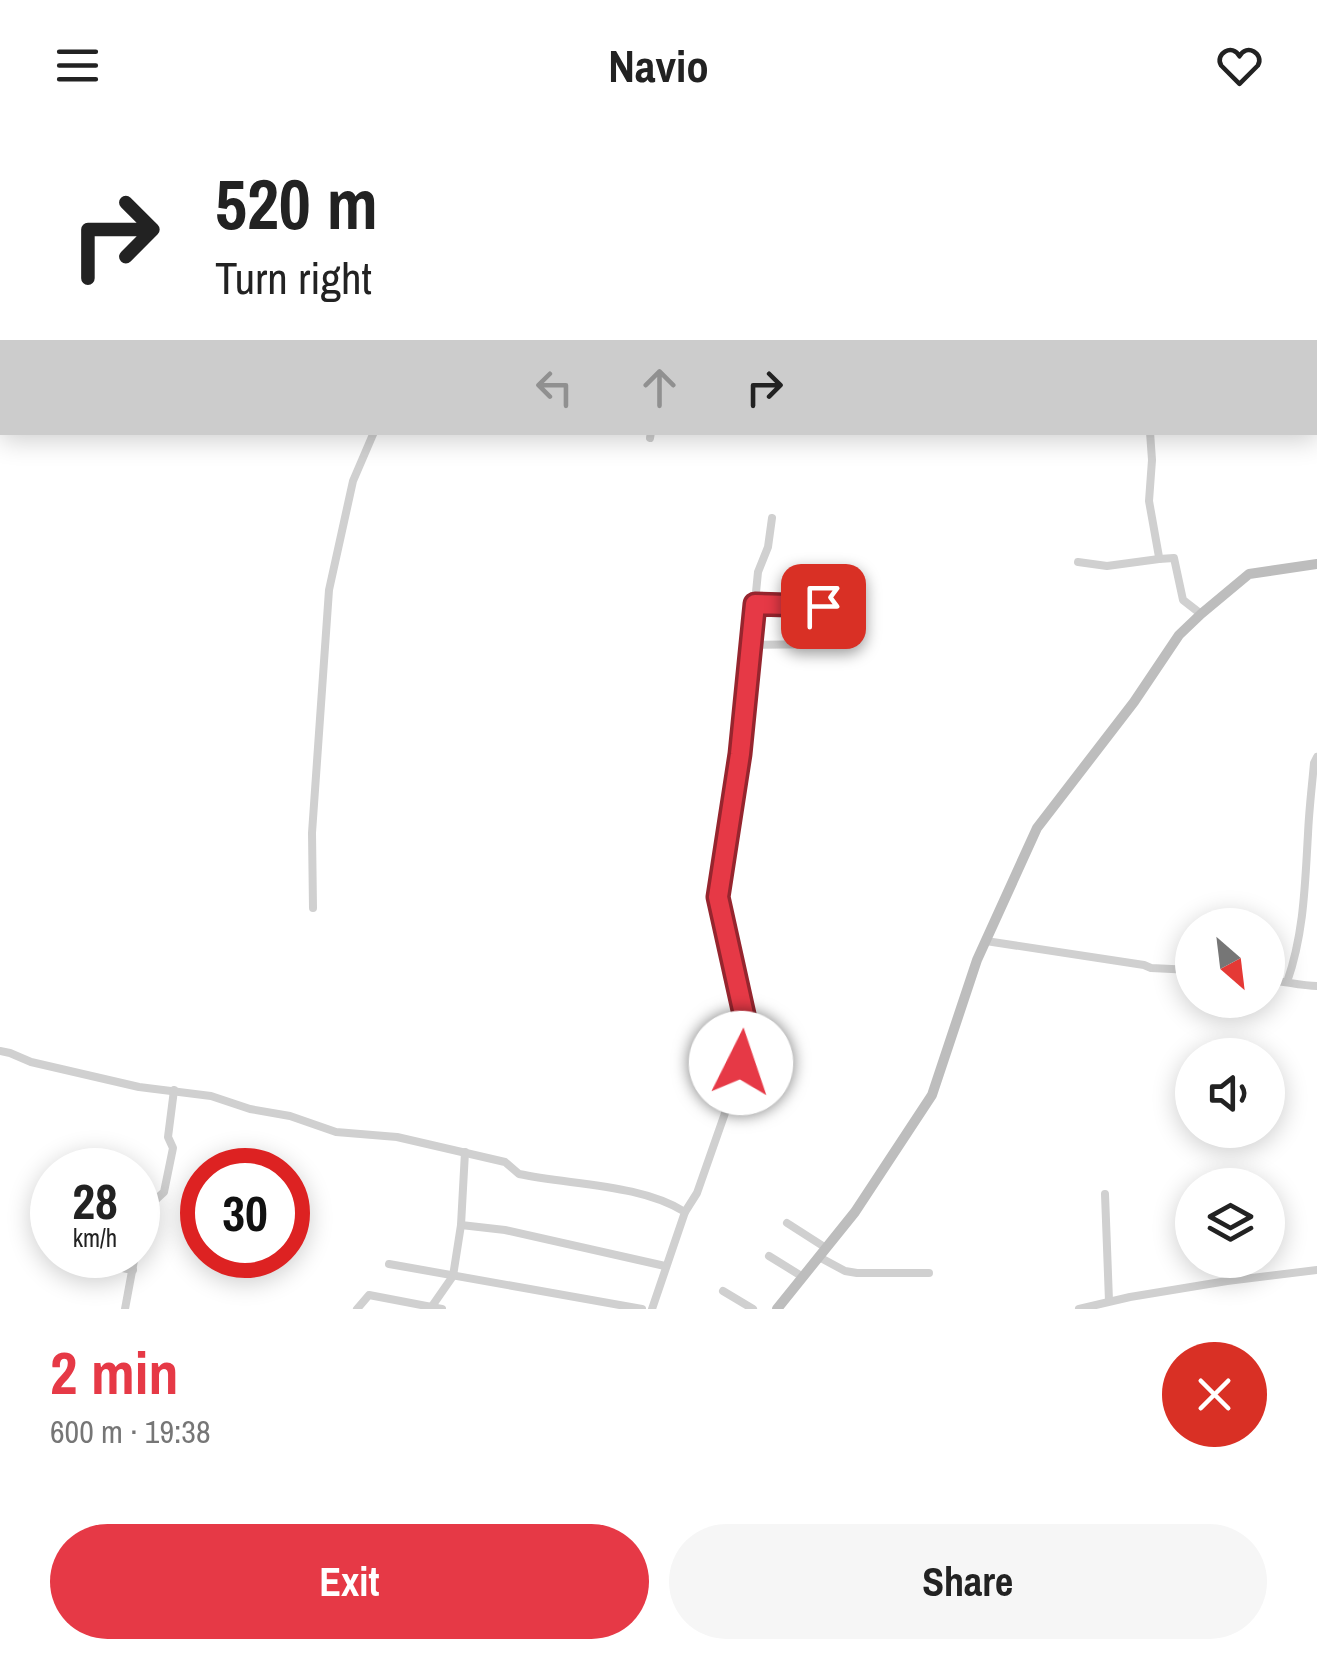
<!DOCTYPE html>
<html lang="en">
<head>
<meta charset="utf-8">
<style>
	:root { --surface:#fff; --page:#f6f6f6; --text:#222; --muted:#767676; --accent:#e63946 }
	body { margin:0; font-family:"Archivo Narrow",sans-serif; background:var(--page); color:var(--text); height:100vh; display:flex; flex-direction:column; font-size:38px; white-space:nowrap }
	* { box-sizing:border-box; margin:0 }
	p { font-size:32px; color:var(--muted) }
	.icon { flex:none; width:55px; height:55px; fill:none; stroke:currentColor; stroke-width:2; stroke-linecap:round; stroke-linejoin:round }
	.map { position:relative; height:1179px; overflow:hidden }
	.drawer { display:flex; flex-direction:column; background:var(--surface); flex:1 }
	.drawer>* { flex:none }
	.hud { position:absolute; left:0px; top:0px; width:1318px; height:305px; box-shadow:0 5px 25px #0003; background:#fff; color:var(--text); overflow:hidden }
	.needle { width:65px; rotate:152deg }
	.controls { position:absolute; left:1175px; top:778px; display:grid; gap:20px }
	.controls a { display:grid; place-items:center; width:110px; height:110px; border-radius:50%; background:var(--surface); box-shadow:0 5px 25px #0003; font-size:50px }
	.speed { position:absolute; left:30px; top:1018px; display:flex; gap:20px; font-size:50px; font-weight:700; text-align:center }
	.speed>* { display:grid; place-content:center; width:130px; height:130px; border-radius:50%; background:var(--surface); box-shadow:0 5px 25px #0003; line-height:1 }
	.speed small { font-size:25px; font-weight:400 }
	.speed .limit { border:15px solid #d22; background:#fff; color:#111 }
	.pin { position:absolute; display:grid; place-items:center; width:85px; height:85px; color:#fff; margin:-42px; border-radius:20px; box-shadow:0 5px 15px #0006 }
	.me { position:absolute; width:110px; margin:-55px; rotate:4deg; stroke-linejoin:round; filter:drop-shadow(0 0 8px #0008) }
	.turn { display:flex; align-items:center; gap:35px; height:210px; padding:0 50px; font-size:45px }
	.turn .icon { width:130px; height:130px; stroke-width:2.5 }
	.turn b { display:block; font-size:70px; line-height:85px }
	.lanes { display:flex; align-items:center; height:95px; padding:0 50px; background:#0003; justify-content:center; gap:50px; direction:ltr }
	.lanes .off { opacity:.35 }
	.round { display:grid; place-items:center; flex:none; width:105px; height:105px; border-radius:52px; background:var(--page) }
	.summary { display:flex; align-items:center; justify-content:space-between; height:170px; padding:0 50px }
	h1 { font-size:60px; font-weight:700; line-height:75px; color:var(--accent) }
	.primary-button { display:flex; gap:20px; margin-top:auto; padding:20px 50px }
	.primary-button a { flex:1; height:115px; border-radius:60px; background:var(--accent); color:#fff; font-size:40px; font-weight:700; line-height:115px; text-align:center }
	.primary-button a+a { background:var(--page); color:var(--text) }
	header { display:flex; justify-content:space-between; align-items:center; height:130px; padding:0 50px; background:var(--surface); font-size:45px; font-weight:700 }
	.map>svg:first-child { display:block }
	.lines { fill:none; stroke-linecap:round; stroke-linejoin:round }
	.street { stroke:#d0d0d0; stroke-width:8 }
	.secondary { stroke:#bdbdbd; stroke-width:10 }
	.route-casing { stroke:#96252e; stroke-width:25 }
	.route { stroke:#e63946; stroke-width:18 }
</style>
</head>
<body>
<header><svg class="icon" aria-label="menu" viewBox="0 0 24 24"><path d="M4 6h16M4 12h16M4 18h16"/></svg>Navio<svg class="icon" aria-label="heart" viewBox="0 0 24 24"><path d="M12 20l-8-8c-3-5 5-10 8-4 3-6 11-1 8 4z"/></svg></header>
<div class="map">
<svg width="1317" height="1179" viewBox="0 0 1317 1179">
	<rect width="100%" height="100%" fill="#fff"/>
	<g class="lines">
		<!-- street -->
		<g class="street">
			<path d="M540,2V0"/>
			<path d="M1150,302L1152,330L1149,371L1159,427V429L1174,428L1183,470L1201,484"/>
			<path d="M650,308L651,302"/>
			<path d="M1078,432L1107,436L1159,429"/>
			<path d="M755,474L823,476"/>
			<path d="M751,515L832,514"/>
			<path d="M313,778L312,703L329,460L353,351L374,302"/>
			<path d="M986,811L1144,835L1151,838L1192,840"/>
			<path d="M1268,850C1284,851 1301,856 1317,856"/>
			<path d="M1287,852C1304,804 1305,754 1308,704C1309,680 1312,656 1314,633L1317,627"/>
			<path d="M0,921L10,923L31,932L139,957L211,966L250,979L290,986L336,1002L397,1007L505,1032L519,1044C571,1055 641,1054 685,1082L652,1179"/>
			<path d="M1105,1064L1109,1171"/>
			<path d="M685,1082L697,1063L724,986L749,907L718,767L740,624L758,442L768,417L772,388"/>
			<path d="M787,1093L826,1118"/>
			<path d="M461,1095L505,1100L665,1136"/>
			<path d="M138,1112L144,1075L151,1074L164,1062L173,1018L168,1007L174,960"/>
			<path d="M769,1126L803,1147"/>
			<path d="M819,1127L845,1141L857,1143H929"/>
			<path d="M100,1134L133,1140"/>
			<path d="M389,1134L642,1179"/>
			<path d="M723,1161L753,1179"/>
			<path d="M125,1179L135,1125"/>
			<path d="M357,1179L369,1165L442,1179"/>
			<path d="M430,1179L453,1146L461,1095L465,1022"/>
			<path d="M1079,1179L1130,1167L1227,1151L1317,1140"/>
		</g>
		<!-- secondary -->
		<path class="secondary" d="M777,1179L855,1082L932,965L977,830L1037,698L1134,572L1179,505L1201,484L1249,444L1317,434"/>
	</g>
	<g class="lines">
		<defs>
			<path id="route" d="M741,933L749,907L718,767L740,624L755,474L823,476"/>
		</defs>
		<!-- route casing -->
		<use href="#route" class="route-casing"/>
		<!-- route -->
		<use href="#route" class="route"/>
	</g>
</svg>
<div class="controls">
<a><svg class="needle" viewBox="-14 -14 28 28"><path d="M0-13l5 13h-10z" fill="#e53935"/><path d="M0 13l5-13h-10z" fill="#767676"/></svg></a>
<a><svg class="icon" aria-label="sound" viewBox="0 0 24 24"><path d="M4 9h4l5-4v14l-5-4H4zM17 9q2 3 0 6"/></svg></a>
<a><svg class="icon" aria-label="layers" viewBox="0 0 24 24"><path d="M12 4l9 5-9 5-9-5zM3 14l9 5 9-5"/></svg></a>
</div>
<div class="speed"><div>28<small>km/h</small></div><div class="limit">30</div></div>
<div class="pin" style="left:823px;top:476px;background:#d93025"><svg class="icon" aria-label="arrive" viewBox="0 0 24 24"><path d="M6 21V4h12l-3 4 3 4H6"/></svg></div>
<svg class="me" style="left:741px;top:933px" viewBox="-20 -20 40 40"><circle r="19" fill="#fff"/><path d="M0-13L10 11 0 6-10 11z" fill="#e63946"/></svg>
<div class="hud">
<div class="turn"><svg class="icon" aria-label="right" viewBox="0 0 24 24"><path d="M7 20v-9h11M14 6l5 5-5 5"/></svg><div><b>520 m</b>Turn right</div></div>
<div class="lanes"><svg class="icon off" aria-label="left" viewBox="0 0 24 24"><path d="M17 20v-9H6M10 6l-5 5 5 5"/></svg><svg class="icon off" aria-label="ahead" viewBox="0 0 24 24"><path d="M12 20V5M6 11l6-6 6 6"/></svg><svg class="icon" aria-label="right" viewBox="0 0 24 24"><path d="M7 20v-9h11M14 6l5 5-5 5"/></svg></div>
</div>
</div>
<section class="drawer">
<div class="summary"><div><h1>2 min</h1><p>600 m · 19:38</p></div><a class="round" style="background:#d93025;color:#fff"><svg class="icon" aria-label="close" viewBox="0 0 24 24"><path d="M6 6l12 12M18 6L6 18"/></svg></a></div>
<div class="primary-button"><a>Exit</a><a>Share</a></div>
</section>
</body>
</html>
